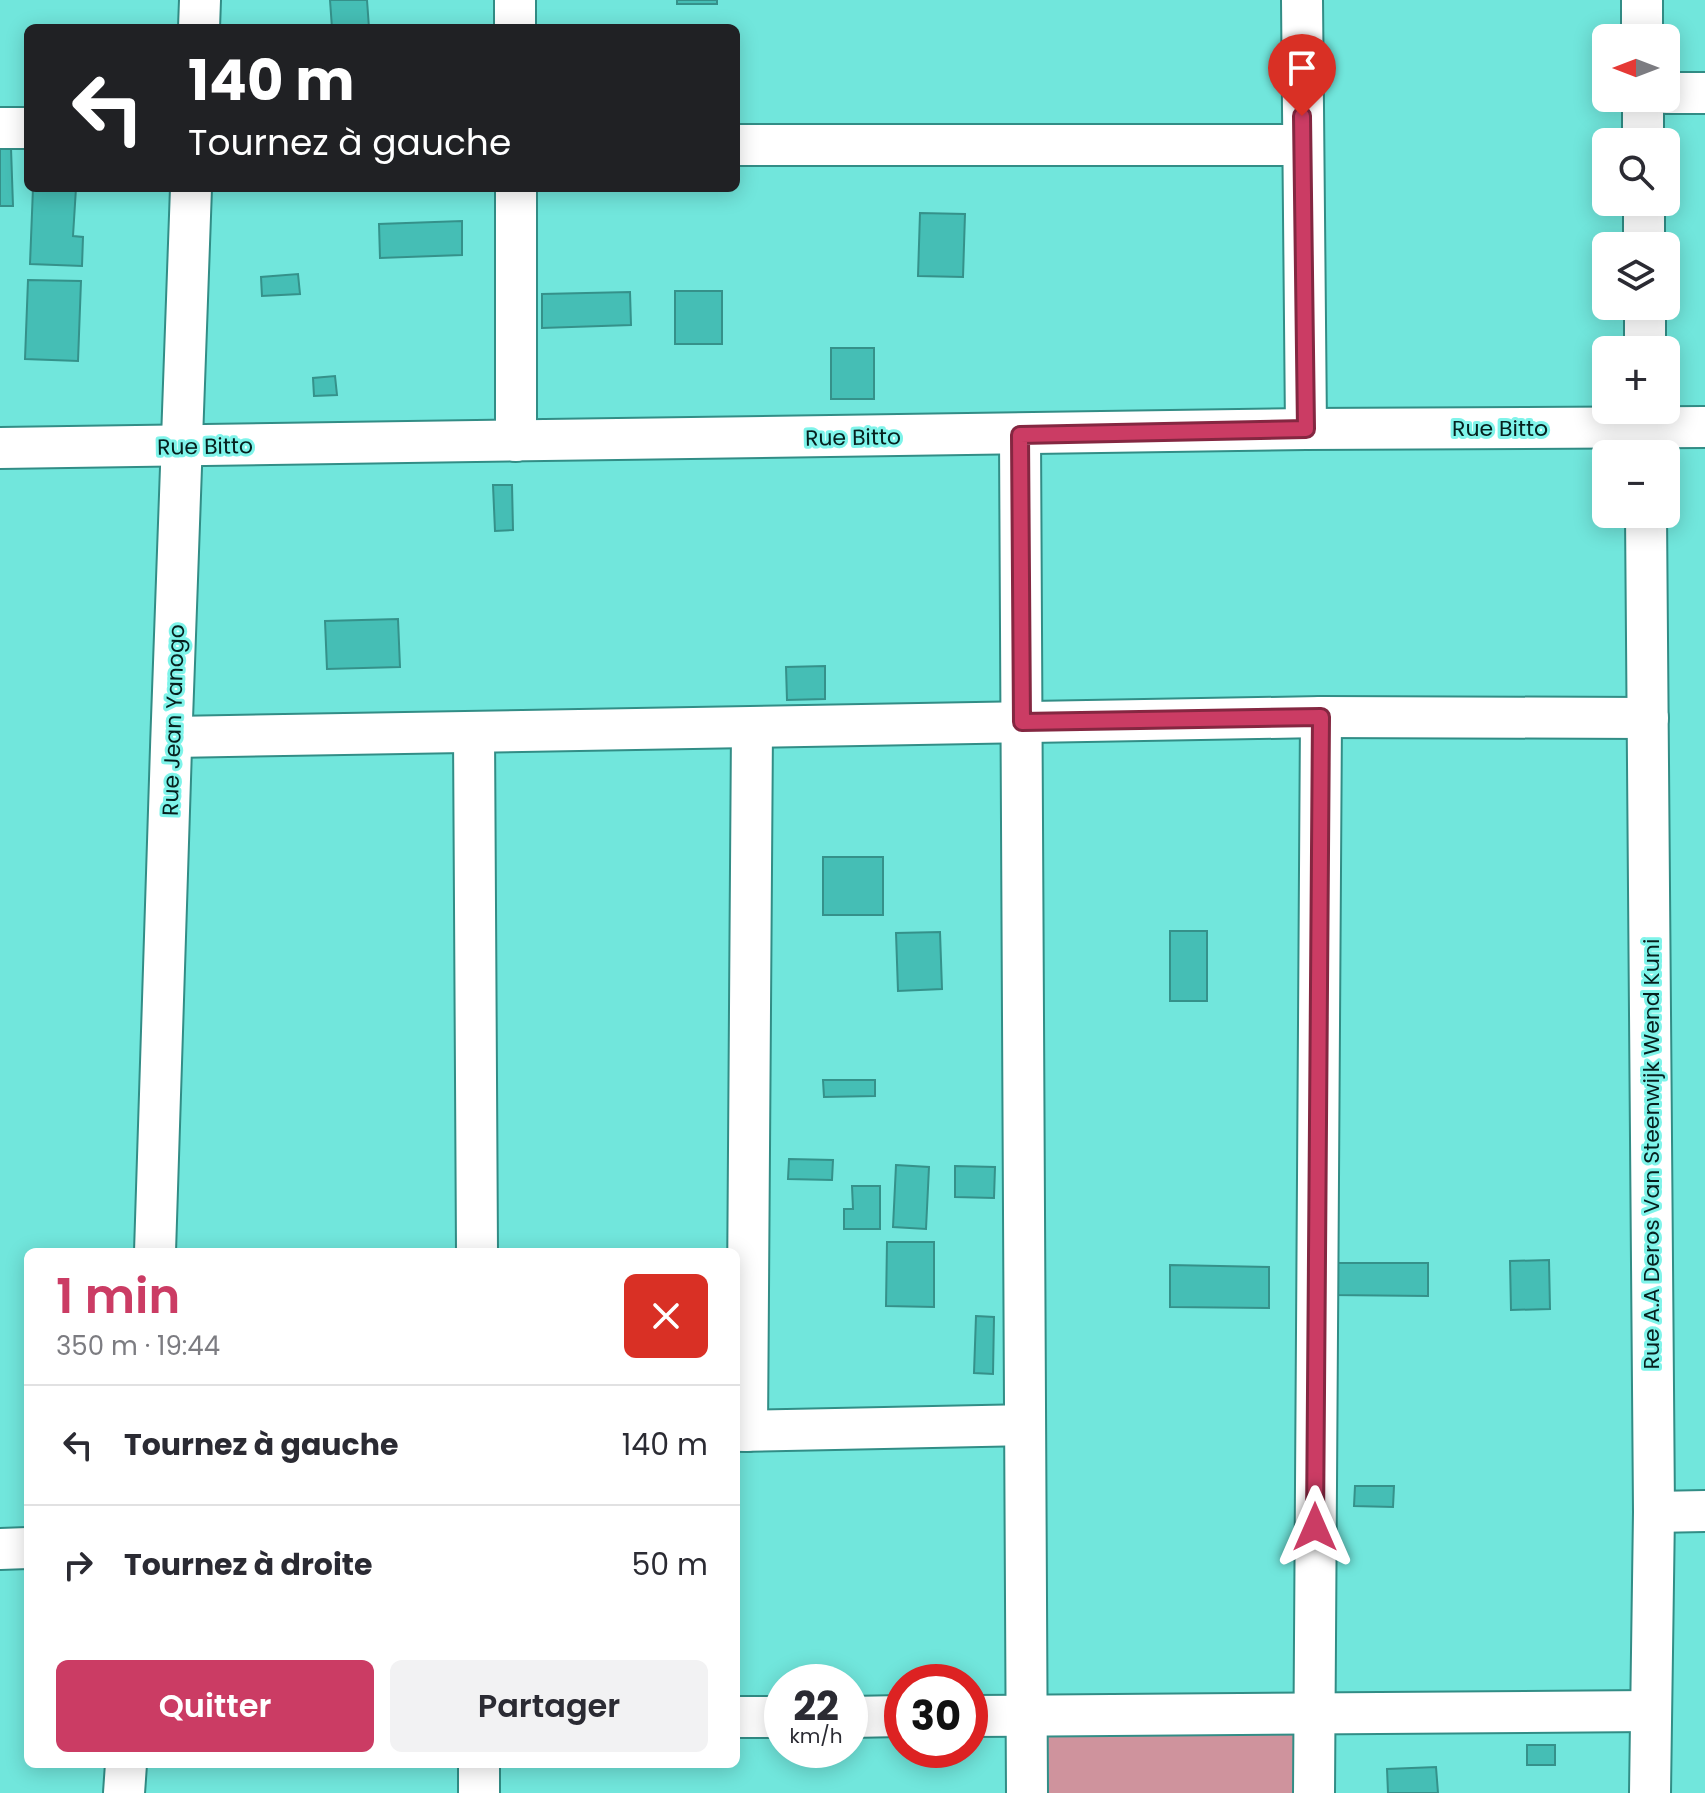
<!DOCTYPE html>
<html lang="fr">
<head>
<meta charset="utf-8">
<style>
	:root { --surface:#fff; --page:#f2f2f3; --text:#2b2b33; --muted:#7c7c81; --line:#e1e1e2; --accent:#cb3c64 }
	body { margin:0; font-family:Poppins,sans-serif; background:var(--page); color:var(--text); height:100vh; display:flex; flex-direction:column; font-size:30px; white-space:nowrap }
	* { box-sizing:border-box; margin:0 }
	p { font-size:26px; color:var(--muted) }
	.icon { flex:none; width:44px; height:44px; fill:none; stroke:currentColor; stroke-width:2; stroke-linecap:round; stroke-linejoin:round }
	.map { position:relative; flex:1; overflow:hidden }
	.sheet { position:absolute; left:24px; top:1248px; width:716px; height:520px; display:flex; flex-direction:column; background:var(--surface); border-radius:12px; box-shadow:0 4px 20px #0003 }
	.sheet>* { flex:none }
	.banner { position:absolute; left:24px; top:24px; width:716px; height:168px; border-radius:12px; box-shadow:0 4px 20px #0003; background:#202124; color:#fff; overflow:hidden }
	.needle { width:52px; rotate:270deg }
	.buttons { position:absolute; left:1592px; top:24px; display:grid; gap:16px }
	.buttons a { display:grid; place-items:center; width:88px; height:88px; border-radius:12px; background:var(--surface); box-shadow:0 4px 20px #0003; font-size:40px }
	.speed { position:absolute; left:764px; top:1664px; display:flex; gap:16px; font-size:40px; font-weight:700; text-align:center }
	.speed>* { display:grid; place-content:center; width:104px; height:104px; border-radius:50%; background:var(--surface); box-shadow:0 4px 20px #0003; line-height:1 }
	.speed small { font-size:20px; font-weight:400 }
	.speed .limit { border:12px solid #d22; background:#fff; color:#111 }
	.pin { position:absolute; display:grid; place-items:center; width:68px; height:68px; color:#fff; margin:-82px -34px; border-radius:50% 50% 50% 0; rotate:-45deg; box-shadow:0 0 8px #0007 }
	.pin .icon { rotate:45deg }
	.me { position:absolute; width:88px; margin:-44px; rotate:0deg; stroke-linejoin:round; filter:drop-shadow(0 0 6px #0008) }
	.turn { display:flex; align-items:center; gap:28px; height:168px; padding:0 32px; font-size:36px }
	.turn .icon { width:104px; height:104px; stroke-width:2.5 }
	.turn b { display:block; font-size:56px; line-height:68px }
	.round { display:grid; place-items:center; flex:none; width:84px; height:84px; border-radius:12px; background:var(--page) }
	.head { display:flex; align-items:center; justify-content:space-between; height:136px; padding:0 32px }
	h1 { font-size:48px; font-weight:600; line-height:60px; color:var(--accent) }
	.button { display:flex; gap:16px; margin-top:auto; padding:16px 32px }
	.button a { flex:1; height:92px; border-radius:12px; background:var(--accent); color:#fff; font-size:32px; font-weight:600; line-height:92px; text-align:center }
	.button a+a { background:var(--page); color:var(--text) }
	ul { padding:0; list-style:none }
	li { display:flex; align-items:center; gap:24px; height:120px; padding:0 32px; border-top:2px solid var(--line) }
	li div { flex:1 }
	li b { display:block; font-size:30px }
	li em { font-style:normal }
	.map>svg:first-child { display:block }
	.green { fill:#cf939d }
	.building { fill:#45beb5; stroke:#35918a; stroke-width:2 }
	.lines { fill:none; stroke-linecap:round; stroke-linejoin:round }
	.minor-casing { stroke:#328d86; stroke-width:44 }
	.minor { stroke:#fff; stroke-width:40 }
	.route-casing { stroke:#842741; stroke-width:20 }
	.route { stroke:#cb3c64; stroke-width:14 }
	.labels { text-anchor:middle; stroke-width:6; stroke-linejoin:round; paint-order:stroke }
	.street-label { font-size:22px; fill:#06201e; stroke:#7ff4ea }
</style>
</head>
<body>
<div class="map">
<svg width="1705" height="1793" viewBox="0 0 1705 1793">
	<rect width="100%" height="100%" fill="#71e6dc"/>
	<!-- green -->
	<path class="green" d="M1309,1725V1793H1049L1048,1727Z"/>
	<!-- building -->
	<g class="building">
		<path d="M330,0H367L369,28H332Z"/>
		<rect x="677" y="0" width="40" height="4"/>
		<path d="M0,148H11L13,206H0Z"/>
		<path d="M33,188H76L73,236L83,237L82,266L30,264Z"/>
		<path d="M920,213L965,214L963,277L918,276Z"/>
		<path d="M462,221V255L380,258L379,224Z"/>
		<path d="M298,274L300,294L262,296L261,277Z"/>
		<path d="M28,280L81,281L78,361L25,359Z"/>
		<rect x="675" y="291" width="47" height="53"/>
		<path d="M630,292L631,325L542,328V294Z"/>
		<rect x="831" y="348" width="43" height="51"/>
		<path d="M335,376L337,395L314,396L313,378Z"/>
		<path d="M493,485H512L513,530L495,531Z"/>
		<path d="M398,619L400,667L327,669L325,621Z"/>
		<path d="M825,666V699L787,700L786,667Z"/>
		<rect x="823" y="857" width="60" height="58"/>
		<rect x="1170" y="931" width="37" height="70"/>
		<path d="M940,932L942,989L898,991L896,933Z"/>
		<path d="M823,1080H875V1096L824,1097Z"/>
		<path d="M789,1159L833,1160L832,1180L788,1179Z"/>
		<path d="M896,1165L929,1167L926,1229L893,1227Z"/>
		<path d="M955,1166L995,1167L994,1198L955,1197Z"/>
		<path d="M852,1186H880V1229H844V1209H853Z"/>
		<path d="M887,1242H934V1307L886,1306Z"/>
		<path d="M1549,1260L1550,1309L1511,1310L1510,1261Z"/>
		<path d="M1331,1263H1428V1296L1331,1295Z"/>
		<path d="M1170,1265L1269,1267V1308L1170,1307Z"/>
		<path d="M976,1316L994,1317L993,1374L974,1373Z"/>
		<path d="M1355,1486H1394L1393,1507L1354,1506Z"/>
		<rect x="1527" y="1745" width="28" height="20"/>
		<path d="M1436,1767L1438,1793H1388L1387,1769Z"/>
	</g>
	<g class="lines">
		<defs>
			<g id="minor">
				<path d="M515,0V28"/>
				<path d="M1302,0L1306,429"/>
				<path d="M1642,0V38"/>
				<path d="M199,28L200,0"/>
				<path d="M1666,93H1705"/>
				<path d="M1643,98V142"/>
				<path d="M0,128H28"/>
				<path d="M736,145H1302"/>
				<path d="M516,188V441"/>
				<path d="M1644,202V246"/>
				<path d="M1645,306V350"/>
				<path d="M1020,435L1027,1793"/>
				<path d="M0,448L1306,429L1705,427"/>
				<path d="M1646,514L1654,1512L1650,1793"/>
				<path d="M474,732L477,1252"/>
				<path d="M173,737L1321,717L1648,718"/>
				<path d="M155,1252C167,897 176,543 191,188"/>
				<path d="M736,1431L1025,1425"/>
				<path d="M747,1431L752,728"/>
				<path d="M1654,1512L1705,1511"/>
				<path d="M0,1549L28,1548"/>
				<path d="M970,1716L1650,1711"/>
				<path d="M736,1717H782"/>
				<path d="M850,1717L902,1716"/>
				<path d="M479,1764V1793"/>
				<path d="M124,1793L126,1764"/>
				<path d="M1314,1793L1321,717"/>
			</g>
		</defs>
		<!-- minor casing -->
		<use href="#minor" class="minor-casing"/>
		<!-- minor -->
		<use href="#minor" class="minor"/>
	</g>
	<g class="lines">
		<defs>
			<path id="route" d="M1302,116L1306,429L1020,435L1022,722L1321,717L1315,1527"/>
		</defs>
		<!-- route casing -->
		<use href="#route" class="route-casing"/>
		<!-- route -->
		<use href="#route" class="route"/>
	</g>
	<g class="labels">
		<!-- street labels -->
		<g class="street-label">
			<text x="1500" y="436">Rue Bitto</text>
			<text transform="translate(853 437) rotate(-1)" y="8">Rue Bitto</text>
			<text transform="translate(205 446) rotate(-1)" y="8">Rue Bitto</text>
			<text transform="translate(173 720) rotate(-88)" y="8">Rue Jean Yanogo</text>
			<text transform="translate(1651 1154) rotate(-90)" y="8">Rue A.A Deros Van Steenwijk Wend Kuni</text>
		</g>
	</g>
</svg>
<div class="buttons">
<a><svg class="needle" viewBox="-14 -14 28 28"><path d="M0-13l5 13h-10z" fill="#e53935"/><path d="M0 13l5-13h-10z" fill="#7c7c81"/></svg></a>
<a><svg class="icon" aria-label="search" viewBox="0 0 24 24"><circle cx="10" cy="10" r="6"/><path d="M15 15l6 6"/></svg></a>
<a><svg class="icon" aria-label="layers" viewBox="0 0 24 24"><path d="M12 4l9 5-9 5-9-5zM3 14l9 5 9-5"/></svg></a>
<a>+</a>
<a>−</a>
</div>
<div class="speed"><div>22<small>km/h</small></div><div class="limit">30</div></div>
<div class="pin" style="left:1302px;top:116px;background:#d93025"><svg class="icon" aria-label="arrive" viewBox="0 0 24 24"><path d="M6 21V4h12l-3 4 3 4H6"/></svg></div>
<svg class="me" style="left:1315px;top:1527px" viewBox="-20 -20 40 40"><path d="M0-17L14 15 0 8-14 15z" fill="#cb3c64" stroke="#fff" stroke-width="4"/></svg>
<div class="banner">
<div class="turn"><svg class="icon" aria-label="left" viewBox="0 0 24 24"><path d="M17 20v-9H6M10 6l-5 5 5 5"/></svg><div><b>140 m</b>Tournez à gauche</div></div>
</div>
<section class="sheet">
<div class="head"><div><h1>1 min</h1><p>350 m · 19:44</p></div><a class="round" style="background:#d93025;color:#fff"><svg class="icon" aria-label="close" viewBox="0 0 24 24"><path d="M6 6l12 12M18 6L6 18"/></svg></a></div>
<ul>
<li><svg class="icon" aria-label="left" viewBox="0 0 24 24"><path d="M17 20v-9H6M10 6l-5 5 5 5"/></svg><div><b>Tournez à gauche</b></div><em>140 m</em></li>
<li><svg class="icon" aria-label="right" viewBox="0 0 24 24"><path d="M7 20v-9h11M14 6l5 5-5 5"/></svg><div><b>Tournez à droite</b></div><em>50 m</em></li>
</ul>
<div class="button"><a>Quitter</a><a>Partager</a></div>
</section>
</div>
</body>
</html>
